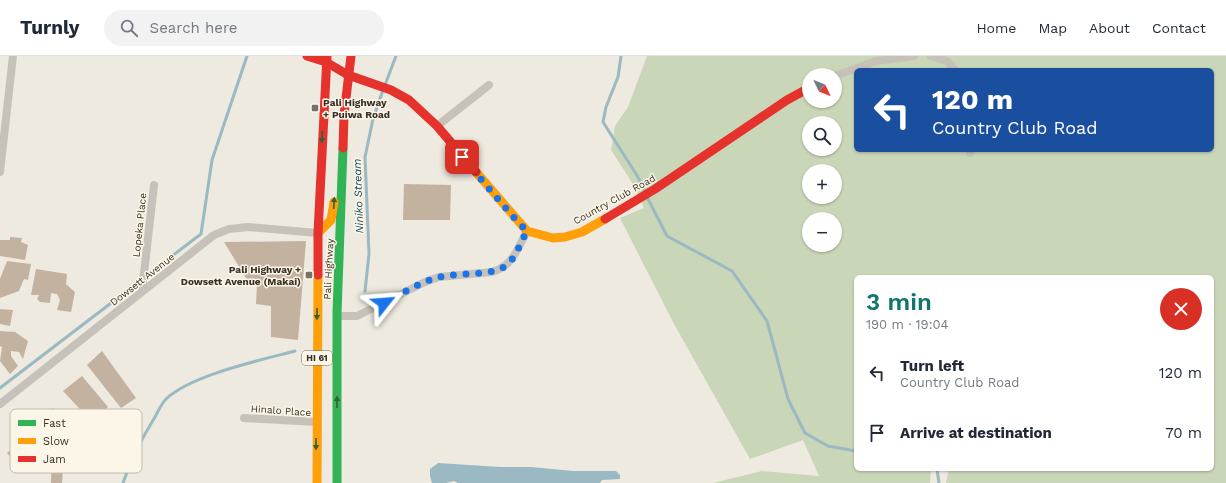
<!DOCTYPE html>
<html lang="en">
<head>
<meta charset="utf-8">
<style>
	:root { --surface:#fff; --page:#f2f2f3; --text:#1f2937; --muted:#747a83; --line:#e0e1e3; --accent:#0f766e }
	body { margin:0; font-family:"Work Sans",sans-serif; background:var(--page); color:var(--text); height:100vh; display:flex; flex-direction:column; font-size:15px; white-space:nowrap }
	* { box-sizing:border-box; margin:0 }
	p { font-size:13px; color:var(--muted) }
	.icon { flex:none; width:22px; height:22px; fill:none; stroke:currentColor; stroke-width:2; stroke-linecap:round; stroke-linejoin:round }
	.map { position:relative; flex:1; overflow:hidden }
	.drawer { position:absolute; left:854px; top:219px; width:360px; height:196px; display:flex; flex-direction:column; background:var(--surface); border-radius:6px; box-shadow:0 1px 3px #0004 }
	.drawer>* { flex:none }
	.banner { position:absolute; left:854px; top:12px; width:360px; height:84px; border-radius:6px; box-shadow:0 1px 3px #0004; background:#1a4fa0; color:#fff; overflow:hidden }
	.needle { width:26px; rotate:133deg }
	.fabs { position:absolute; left:802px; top:12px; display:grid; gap:8px }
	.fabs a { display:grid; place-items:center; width:40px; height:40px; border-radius:50%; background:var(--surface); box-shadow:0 1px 3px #0004; font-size:20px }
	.pin { position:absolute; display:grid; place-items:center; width:34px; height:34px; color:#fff; margin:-17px; border-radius:8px; box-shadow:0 2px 6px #0006 }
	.me { position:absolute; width:44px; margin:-22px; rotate:62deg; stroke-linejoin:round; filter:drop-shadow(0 0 3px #0008) }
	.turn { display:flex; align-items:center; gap:14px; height:84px; padding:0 12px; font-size:18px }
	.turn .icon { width:52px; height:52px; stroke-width:2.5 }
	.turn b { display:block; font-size:28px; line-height:34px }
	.round { display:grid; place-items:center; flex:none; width:42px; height:42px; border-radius:21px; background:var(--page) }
	.summary { display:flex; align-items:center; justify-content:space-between; height:68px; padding:0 12px }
	h1 { font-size:24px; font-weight:600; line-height:30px; color:var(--accent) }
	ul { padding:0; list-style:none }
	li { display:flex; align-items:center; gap:12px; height:60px; padding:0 12px }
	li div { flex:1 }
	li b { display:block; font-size:15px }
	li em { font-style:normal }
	header { display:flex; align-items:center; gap:24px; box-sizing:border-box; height:56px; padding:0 20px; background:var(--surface); border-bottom:1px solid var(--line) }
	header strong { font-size:19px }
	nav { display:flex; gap:22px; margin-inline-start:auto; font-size:14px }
	.search { width:280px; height:36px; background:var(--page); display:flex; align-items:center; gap:10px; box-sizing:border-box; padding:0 14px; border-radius:22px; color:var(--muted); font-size:15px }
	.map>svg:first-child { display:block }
	.green { fill:#cad6b8; fill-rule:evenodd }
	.water { fill:#9ab9c2 }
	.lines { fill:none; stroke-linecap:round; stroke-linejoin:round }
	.stream { stroke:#9ab9c2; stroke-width:3 }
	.building { fill:#c4b2a0 }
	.street { stroke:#c7c2b9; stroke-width:8 }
	.fast { stroke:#30b455; stroke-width:9 }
	.slow { stroke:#ff9f0a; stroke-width:9 }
	.jam { stroke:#e5322d; stroke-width:9 }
	.oneway { fill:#365e37 }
	.route { stroke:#1a73e8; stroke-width:7; stroke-dasharray:0 12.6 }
	.poi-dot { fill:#787168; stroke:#fbf6e7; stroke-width:1.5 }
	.labels { text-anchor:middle; stroke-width:3; stroke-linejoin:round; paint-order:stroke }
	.shield { fill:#fbf6e7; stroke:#736b61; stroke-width:1 }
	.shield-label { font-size:9px; font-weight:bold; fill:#393027 }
	.poi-label { font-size:10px; font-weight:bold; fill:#393027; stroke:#fbf6e7; text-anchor:start }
	.street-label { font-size:10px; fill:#393027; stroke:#fbf6e7 }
	.water-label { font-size:11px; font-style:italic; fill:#174a5f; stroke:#fbf6e7 }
	.key { fill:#fbf6e7; stroke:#c1bbad; stroke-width:1 }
	.key-label { font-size:11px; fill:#393027 }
</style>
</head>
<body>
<header>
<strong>Turnly</strong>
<div class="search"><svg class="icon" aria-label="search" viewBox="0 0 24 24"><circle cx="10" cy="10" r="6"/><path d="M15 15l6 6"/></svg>Search here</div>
<nav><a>Home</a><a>Map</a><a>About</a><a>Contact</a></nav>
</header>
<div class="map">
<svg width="1226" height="427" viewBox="0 0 1226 427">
	<rect width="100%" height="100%" fill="#eeeae0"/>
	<!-- green -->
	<path class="green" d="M647,0H1226V427H946L949,413H1212V221H856V413H931L930,427H713L762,415L819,420L803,384L750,403L674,268L620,162L644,152L633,128L611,94L615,70L628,51ZM856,14H1212V94H856ZM809,19H835V45H809ZM809,67H835V93H809ZM809,115H835V141H809ZM809,163H835V189H809Z"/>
	<!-- water -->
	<path class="water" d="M438,407L500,411H531L573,415H616L620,419V423L602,424L600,427H458L454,425L446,427H432L430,420V413Z"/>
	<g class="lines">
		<!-- stream -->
		<g class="stream">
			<path d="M621,0L618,21L606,51L603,66L638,121L645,136"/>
			<path d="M385,29L396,0"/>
			<path d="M647,141L667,180L732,215L767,265L788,343L805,377L828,390L856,395"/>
			<path d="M151,216L201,178L212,104L247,0"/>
			<path d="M365,235L369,198L365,101L373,63L383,34"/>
			<path d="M0,332L136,228"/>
			<path d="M937,413L939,427"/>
			<path d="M123,427C131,403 142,382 155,361C158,355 162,347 166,343C191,319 261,304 295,295"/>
		</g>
	</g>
	<!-- building -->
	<g class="building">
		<path d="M404,128L451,129L450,164H403Z"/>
		<path d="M10,181L22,182L21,186L28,189L25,204L0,200V184H10Z"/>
		<path d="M306,185L298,284L271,281V250L256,248L257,228L249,227L224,186Z"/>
		<path d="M7,205L31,208L28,224L24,223L19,235L0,242V223Z"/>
		<path d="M36,213L67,218L66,228L75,236L71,256L57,254L60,244L57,238L51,237L50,247L40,246L37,243L39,239H31Z"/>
		<path d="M0,253L13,254L10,270L0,268Z"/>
		<path d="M0,275L15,276L28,285L23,303L19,296L11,295V300L18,310L10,318L0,305L2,291L0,290Z"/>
		<path d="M102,295L136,342L121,352L87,309Z"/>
		<path d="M82,320L108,351L91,365L63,335Z"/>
		<path d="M53,352L58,357L60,355L78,378L63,392L56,385L52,390L38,376L42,373L40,366Z"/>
		<path d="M27,374L44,394L23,415L7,397L21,386L18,380Z"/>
		<path d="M64,399L62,427H51L52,401Z"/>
	</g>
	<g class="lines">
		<!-- street -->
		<g class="street">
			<path d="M931,0L947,5L955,14"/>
			<path d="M835,20L876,5L914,0"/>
			<path d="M437,70L489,29"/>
			<path d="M970,94V97"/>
			<path d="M0,116L13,0"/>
			<path d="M142,235L154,129"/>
			<path d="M337,260H357L425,226L439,221L492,216C514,209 517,193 527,175"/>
			<path d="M0,348L214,179L229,173L248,171L318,177"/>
			<path d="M244,362L316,366"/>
		</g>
		<!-- fast -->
		<path class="fast" d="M337,427V257L343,92"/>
		<!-- slow -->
		<g class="slow">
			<path d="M476,116L527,175L553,182L565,181L582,176L605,163"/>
			<path d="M318,177L331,164L334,146"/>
			<path d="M317,427L318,219"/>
		</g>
		<!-- jam -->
		<g class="jam">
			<path d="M307,0L326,6L348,19L391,34L409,44L437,70L476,116"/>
			<path d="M343,92L344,59L351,0"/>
			<path d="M605,163L655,133L787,44L809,32"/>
			<path d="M318,219V177L327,0"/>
		</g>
	</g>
	<!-- one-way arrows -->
	<defs><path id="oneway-solid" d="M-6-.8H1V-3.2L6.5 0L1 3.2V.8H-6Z"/></defs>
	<g class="oneway">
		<use href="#oneway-solid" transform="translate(322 81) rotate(92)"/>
		<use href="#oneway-solid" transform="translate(334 147) rotate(-87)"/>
		<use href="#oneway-solid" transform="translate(317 258) rotate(91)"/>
		<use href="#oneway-solid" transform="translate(337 346) rotate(-90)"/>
		<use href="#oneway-solid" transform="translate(316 388) rotate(90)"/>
	</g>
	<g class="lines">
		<!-- route -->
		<path class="route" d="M384,247C402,238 421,225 440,221C459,216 496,221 509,207C517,199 521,185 527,175L516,164L462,101"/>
	</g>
	<!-- markers -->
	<g class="poi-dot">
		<rect x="311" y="48" width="8" height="8" rx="2"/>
		<rect x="305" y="215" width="8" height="8" rx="2"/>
	</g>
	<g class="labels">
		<!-- shield labels -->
		<rect class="shield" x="302" y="295" width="30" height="14" rx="3"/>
		<g class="shield-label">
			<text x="317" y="305">HI 61</text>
		</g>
		<!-- poi labels -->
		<g class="poi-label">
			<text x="323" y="50">Pali Highway<tspan x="323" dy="12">+ Puiwa Road</tspan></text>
			<text x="301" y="217" text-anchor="end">Pali Highway +<tspan x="301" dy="12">Dowsett Avenue (Makai)</tspan></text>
		</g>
		<!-- street labels -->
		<g class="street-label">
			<text transform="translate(614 143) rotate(-29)" y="4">Country Club Road</text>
			<text transform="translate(139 169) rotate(-84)" y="4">Lopeka Place</text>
			<text transform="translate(328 213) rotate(-87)" y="4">Pali Highway</text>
			<text transform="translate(142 223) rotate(-38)" y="4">Dowsett Avenue</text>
			<text transform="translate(281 354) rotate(4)" y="4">Hinalo Place</text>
		</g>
		<!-- water labels -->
		<g class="water-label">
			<text transform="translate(358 140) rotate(-92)" y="4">Niniko Stream</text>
		</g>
	</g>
	<!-- legend -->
	<rect x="10" y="353" width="132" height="64" rx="6" class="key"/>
	<rect x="18" y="364" width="18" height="6" fill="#30b455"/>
	<rect x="18" y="382" width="18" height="6" fill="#ff9f0a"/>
	<rect x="18" y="400" width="18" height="6" fill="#e5322d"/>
	<g class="key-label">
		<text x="43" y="371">Fast</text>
		<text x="43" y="389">Slow</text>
		<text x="43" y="407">Jam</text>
	</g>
</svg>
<div class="fabs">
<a><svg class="needle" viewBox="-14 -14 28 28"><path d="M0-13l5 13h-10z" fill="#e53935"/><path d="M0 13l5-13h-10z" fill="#747a83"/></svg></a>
<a><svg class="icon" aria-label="search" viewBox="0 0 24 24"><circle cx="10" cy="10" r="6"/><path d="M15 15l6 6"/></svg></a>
<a>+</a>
<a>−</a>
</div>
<div class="pin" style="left:462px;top:101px;background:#d93025"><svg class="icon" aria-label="arrive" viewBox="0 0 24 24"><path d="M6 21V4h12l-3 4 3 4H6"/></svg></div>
<svg class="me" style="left:384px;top:247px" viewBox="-20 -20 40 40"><path d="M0-17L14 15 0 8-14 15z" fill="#1a73e8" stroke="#fff" stroke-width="4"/></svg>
<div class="banner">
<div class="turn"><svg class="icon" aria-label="left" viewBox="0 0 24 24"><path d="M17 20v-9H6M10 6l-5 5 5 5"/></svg><div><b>120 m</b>Country Club Road</div></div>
</div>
<section class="drawer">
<div class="summary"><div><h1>3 min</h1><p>190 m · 19:04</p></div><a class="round" style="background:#d93025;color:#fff"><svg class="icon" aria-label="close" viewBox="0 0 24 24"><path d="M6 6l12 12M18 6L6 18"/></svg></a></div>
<ul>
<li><svg class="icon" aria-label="left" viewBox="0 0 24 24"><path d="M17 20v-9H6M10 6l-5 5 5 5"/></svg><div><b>Turn left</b><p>Country Club Road</p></div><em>120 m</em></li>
<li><svg class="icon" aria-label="arrive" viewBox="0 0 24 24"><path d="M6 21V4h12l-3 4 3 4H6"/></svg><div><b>Arrive at destination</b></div><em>70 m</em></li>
</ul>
</section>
</div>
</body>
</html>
